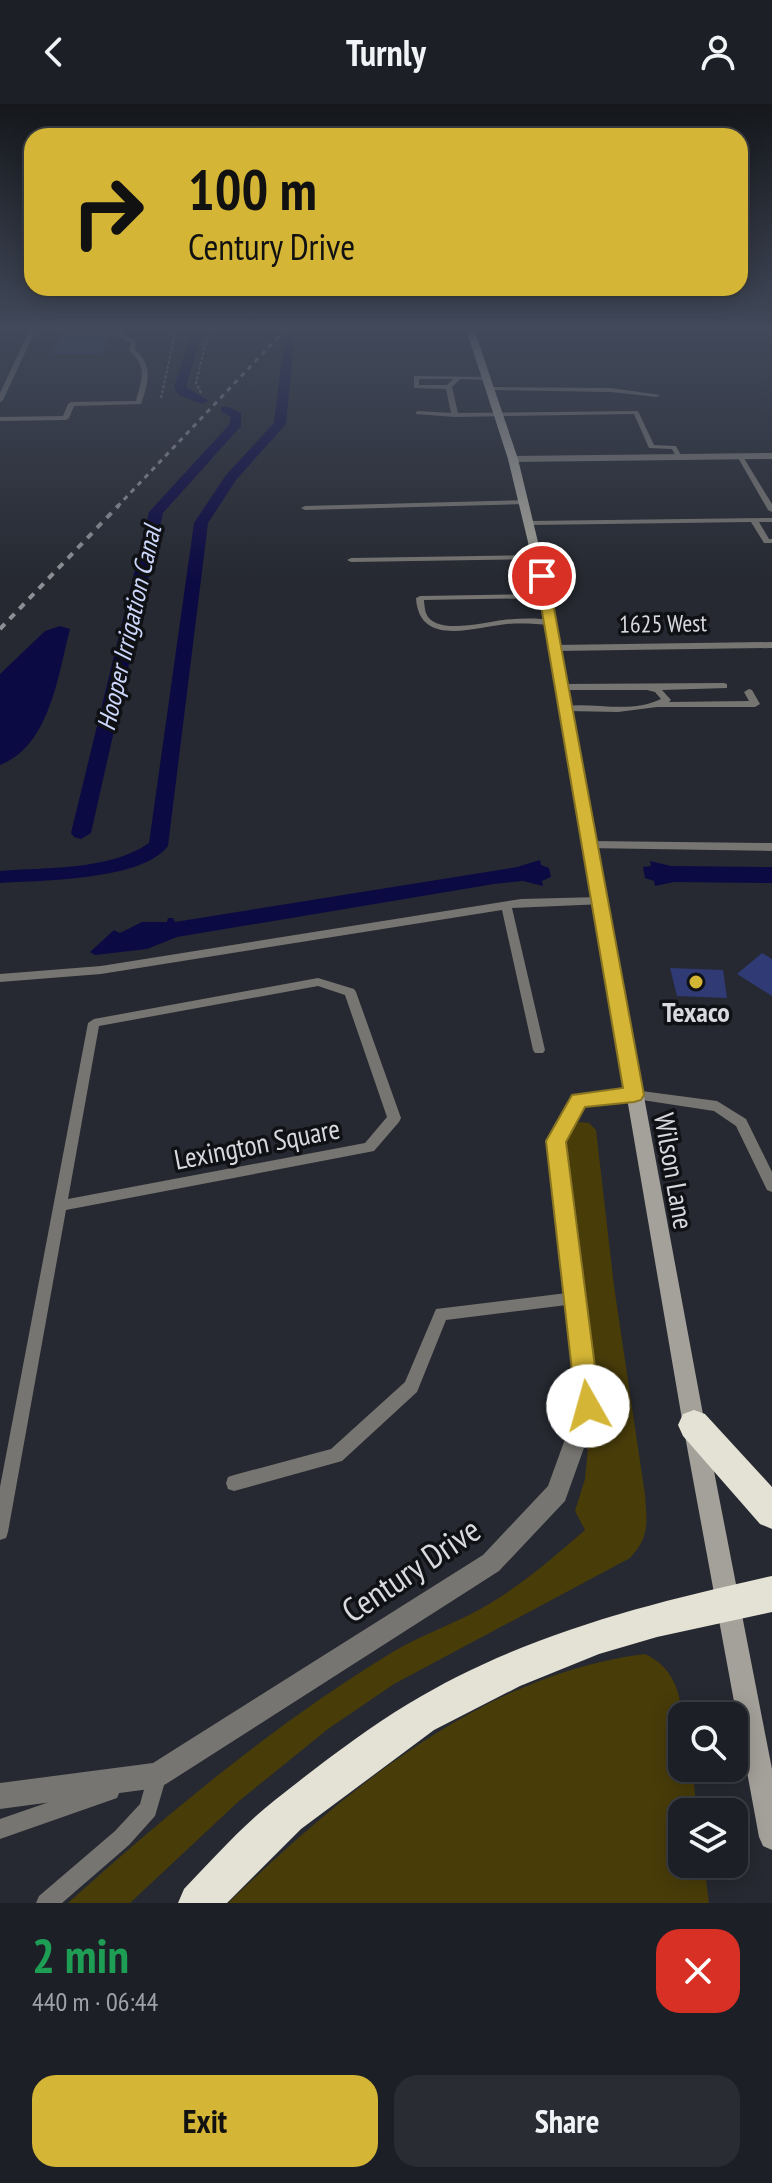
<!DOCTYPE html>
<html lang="en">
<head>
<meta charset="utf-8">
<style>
	:root { --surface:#1c1f25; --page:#292c32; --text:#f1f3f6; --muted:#a0a2a7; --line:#3a3d42; --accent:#d4b535 }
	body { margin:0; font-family:"PT Sans Narrow",sans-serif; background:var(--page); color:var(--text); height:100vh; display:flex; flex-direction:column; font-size:30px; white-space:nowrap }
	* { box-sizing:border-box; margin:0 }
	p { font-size:26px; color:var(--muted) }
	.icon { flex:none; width:44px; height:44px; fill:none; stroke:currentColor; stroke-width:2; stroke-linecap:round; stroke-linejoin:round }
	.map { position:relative; height:1799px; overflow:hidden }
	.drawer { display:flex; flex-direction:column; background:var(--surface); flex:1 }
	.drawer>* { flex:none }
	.banner { position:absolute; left:24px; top:24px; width:724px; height:168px; border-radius:24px; box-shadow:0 4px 20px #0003,0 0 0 2px var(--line); background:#d4b535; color:#111; overflow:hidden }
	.tools { position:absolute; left:668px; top:1598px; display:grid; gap:16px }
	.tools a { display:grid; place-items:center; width:80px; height:80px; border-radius:16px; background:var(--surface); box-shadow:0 4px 20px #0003,0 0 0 2px var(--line); font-size:40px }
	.pin { position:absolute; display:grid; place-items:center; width:68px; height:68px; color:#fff; margin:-34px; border:4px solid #fff; border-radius:50%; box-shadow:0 2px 8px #0007 }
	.me { position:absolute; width:88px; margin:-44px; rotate:353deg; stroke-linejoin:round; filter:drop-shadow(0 0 6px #0008) }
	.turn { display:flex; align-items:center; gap:28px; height:168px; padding:0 32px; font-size:36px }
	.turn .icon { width:104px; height:104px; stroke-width:2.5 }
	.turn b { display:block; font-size:56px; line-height:68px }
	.round { display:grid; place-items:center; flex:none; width:84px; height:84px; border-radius:24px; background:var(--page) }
	.head { display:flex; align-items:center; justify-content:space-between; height:136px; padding:0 32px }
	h1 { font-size:48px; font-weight:600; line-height:60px; color:#1e9e55 }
	.action { display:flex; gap:16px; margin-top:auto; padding:16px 32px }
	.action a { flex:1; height:92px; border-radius:24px; background:var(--accent); color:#111; font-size:32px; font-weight:600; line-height:92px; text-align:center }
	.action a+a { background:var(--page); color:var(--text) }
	header { display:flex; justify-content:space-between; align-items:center; height:104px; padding:0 32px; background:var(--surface); font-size:36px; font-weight:600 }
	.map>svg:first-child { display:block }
	.green { fill:#483c09 }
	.water { fill:#0c0a43 }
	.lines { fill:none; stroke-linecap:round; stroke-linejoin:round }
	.canal { fill:#0c0a43; fill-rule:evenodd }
	.building { fill:#303a75 }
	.path { stroke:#75777e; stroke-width:2; stroke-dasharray:3 2; stroke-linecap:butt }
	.service { fill:#777571; fill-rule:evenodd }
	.minor { fill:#777571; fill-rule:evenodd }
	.secondary { fill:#a3a199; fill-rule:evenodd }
	.motorway { fill:#e4e1d5; fill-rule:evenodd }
	.rail-far1 { stroke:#8d8f96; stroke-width:3; stroke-dasharray:5 5; stroke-linecap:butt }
	.rail { stroke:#8d8f96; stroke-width:4; stroke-dasharray:7 7; stroke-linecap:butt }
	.route { fill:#d4b535; stroke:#8a7622; stroke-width:2 }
	.poi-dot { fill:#d4b535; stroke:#101115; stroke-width:3 }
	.labels { text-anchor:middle; stroke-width:7; stroke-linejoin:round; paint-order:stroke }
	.far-street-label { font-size:24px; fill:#d7d9df; stroke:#101115 }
	.far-water-label { font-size:26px; font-style:italic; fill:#ced8fd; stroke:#101115 }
	.poi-label { font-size:28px; font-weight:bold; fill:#d7d9df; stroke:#101115 }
	.street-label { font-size:28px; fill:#d7d9df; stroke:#101115 }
	.near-street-label { font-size:34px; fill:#d7d9df; stroke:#101115 }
</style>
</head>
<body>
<header><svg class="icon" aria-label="back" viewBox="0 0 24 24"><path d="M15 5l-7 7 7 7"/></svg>Turnly<svg class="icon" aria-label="person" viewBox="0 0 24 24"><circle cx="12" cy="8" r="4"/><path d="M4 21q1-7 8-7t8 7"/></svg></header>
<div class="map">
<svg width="772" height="1799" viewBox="0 0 772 1799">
	<rect width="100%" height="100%" fill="#262931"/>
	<!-- green -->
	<g class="green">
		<path d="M579,1018L589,1019L596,1026L614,1182L645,1391C647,1419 650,1432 630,1454L394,1580L328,1625L239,1697L130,1799H68C169,1708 275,1620 391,1549C422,1530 458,1519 489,1500C524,1479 554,1453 585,1426L575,1407L585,1375L588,1344L560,1049L569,1026Z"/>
		<path d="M645,1550C690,1571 682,1622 682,1664H692L697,1708H682V1760H704L709,1799H228C343,1689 481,1570 645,1550Z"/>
	</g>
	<!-- water -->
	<g class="water">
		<path d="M60,522L70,525C58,571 50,642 0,661V570L45,527Z"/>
		<path d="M540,756L541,761L549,764L551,773L542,777L543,782L523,777L494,780L177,833L147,845L95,851L90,848L114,826L120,829L142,818H167L168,814H173L175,818L517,763Z"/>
		<path d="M650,757L671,762L772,763V779L674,778L655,782L654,777L645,774L643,763L651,762Z"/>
	</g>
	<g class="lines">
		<!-- canal -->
		<g class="canal">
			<path d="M193,225H203L186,283L206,295L208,297L202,300L179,291L174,283Z"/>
			<path d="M263,225H275L294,237L286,320L236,376L208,419L168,742C141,777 42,776 0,779V767C47,763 108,767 149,739L194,419L226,371L274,319L284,238Z"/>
			<path d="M221,303H229L241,309V322L163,409L91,729L81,735L74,733L71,729L149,408L229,321L231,313L221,307Z"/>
		</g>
	</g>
	<!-- building -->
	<g class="building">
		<path d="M109,230L101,250H53L61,231Z"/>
		<path d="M762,849L772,855V892L737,870Z"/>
		<path d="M670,864L723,866L727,894L677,892Z"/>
	</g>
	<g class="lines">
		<!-- path -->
		<g class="path">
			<path d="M201,289L196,279L209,225"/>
			<path d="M161,294L176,225"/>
		</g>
		<!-- service -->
		<g class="service">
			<path d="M30,225H36L3,296L0,298V289Z"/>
			<path d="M120,225H126L124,231L136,237L135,246C154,261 148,280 141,300L74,302L69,314L66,316L0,317V313L63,312L68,300L71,298L136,297C142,274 148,264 129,246L131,239L118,232Z"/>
			<path d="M414,272L490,273L488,276L460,275L452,283L458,309L638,307L654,341L676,342L682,353L677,354L672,345L649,344L634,310L455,313L416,310V308L418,307L451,309L446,285L414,284ZM419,275H453L447,281H419Z"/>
			<path d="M492,283L611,284L660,291L657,293L611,288L490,286V284Z"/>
			<path d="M738,351H742L772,400V408L768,406L737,352Z"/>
			<path d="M528,396V400H525L305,406L301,404L305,402Z"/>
			<path d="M772,414V418H759L769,435H772V439H764L751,418L530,421L526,419L530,417Z"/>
			<path d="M537,451L541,453L540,455L351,458L347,456L351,454Z"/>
			<path d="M546,490H549V494L424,496C424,498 425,507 426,509C434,532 485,518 503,516C520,514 538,514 554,516L555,518L551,521C537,520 522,519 507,520C475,523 419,544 416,494L420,492Z"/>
			<path d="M724,579L727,580V584L662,586L671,596L669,598L749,597L744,588L749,585L752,586L760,600L755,603H657L618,608L567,607L562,604L564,602C595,598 631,610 661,595L655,588L647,586H563L558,583L563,580Z"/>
			<path d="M600,793L604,794L606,797L604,800L512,804L545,946L543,949H535L533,946L502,806L101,870L0,878V870L101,862L521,795Z"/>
			<path d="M318,874L354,885L356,888L401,1014L399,1018L374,1047L369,1048L66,1106L8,1428L6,1434L0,1436V1383L88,919L94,915ZM318,882L345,891L387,1013L365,1039L68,1095L99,922Z"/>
			<path d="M634,986L717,997L746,1015L772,1068V1088L767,1086L736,1022L714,1007L629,994L628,991L629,988Z"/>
			<path d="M575,1188L580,1189L582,1194L580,1199L575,1200L446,1216L417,1288L342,1357L234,1387L228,1385L226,1379L228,1373L234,1371L331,1345L405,1278L436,1205Z"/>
			<path d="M157,1661L164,1664L167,1671L155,1712L129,1741L62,1799H36L39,1792L115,1727L140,1700L150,1664Z"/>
			<path d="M110,1677L117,1680L120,1687L117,1694L0,1735V1715Z"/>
		</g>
		<!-- minor -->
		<g class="minor">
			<path d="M772,349V355L513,358L508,355L513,352Z"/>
			<path d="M772,538V544L555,547L549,544L555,541Z"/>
			<path d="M590,737L772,739V747L585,744L583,741Z"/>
			<path d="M634,985L640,986L643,991L640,996L584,1002L565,1037L599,1302L565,1397L499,1467L166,1680L157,1684L0,1705V1679L153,1659L483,1451L548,1382L577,1302L547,1037L573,991Z"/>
		</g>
		<!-- secondary -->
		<path class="secondary" d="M466,225H474L518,355L551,492L705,1321L772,1665V1746L763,1742L759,1733L683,1321L541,492L508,355Z"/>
		<!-- motorway -->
		<g class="motorway">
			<path d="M694,1306L705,1310L772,1383V1425L760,1420L683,1332L678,1321L683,1310Z"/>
			<path d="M772,1472V1508L657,1533L599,1550L520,1582L434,1626L301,1725L227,1799H178L184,1785C213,1755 242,1722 275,1696C314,1665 365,1626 408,1600C519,1532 646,1500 772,1472Z"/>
		</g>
		<!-- rail-far1 -->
		<path class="rail-far1" d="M117,403L286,225"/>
		<!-- rail -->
		<path class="rail" d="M0,525L119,401"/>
	</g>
	<!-- sky -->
	<linearGradient id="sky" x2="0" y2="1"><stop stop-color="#15171b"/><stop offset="0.47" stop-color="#41495a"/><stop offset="1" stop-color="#41495a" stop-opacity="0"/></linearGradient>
	<rect width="772" height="477" fill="url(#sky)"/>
	<!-- route -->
	<path class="route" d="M542,469L548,472L644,991L641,996L634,998L585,1003L566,1038L600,1302L597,1310L588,1314L580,1310L576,1302L546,1037L572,991L623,984L536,472Z"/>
	<!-- markers -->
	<circle class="poi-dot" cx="696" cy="878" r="8"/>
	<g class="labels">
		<!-- far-street labels -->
		<g class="far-street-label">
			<text transform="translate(663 520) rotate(-1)" y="8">1625 West</text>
		</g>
		<!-- far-water labels -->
		<g class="far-water-label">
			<text transform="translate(129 524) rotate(-77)" y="9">Hooper Irrigation Canal</text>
		</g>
		<!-- poi labels -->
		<g class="poi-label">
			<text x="696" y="918">Texaco</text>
		</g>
		<!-- street labels -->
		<g class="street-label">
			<text transform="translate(257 1040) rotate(-11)" y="10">Lexington Square</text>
			<text transform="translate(674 1067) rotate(80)" y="10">Wilson Lane</text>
		</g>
		<!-- near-street labels -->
		<g class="near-street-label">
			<text transform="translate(411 1466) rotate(-34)" y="12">Century Drive</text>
		</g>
	</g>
</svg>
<div class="tools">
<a><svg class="icon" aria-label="search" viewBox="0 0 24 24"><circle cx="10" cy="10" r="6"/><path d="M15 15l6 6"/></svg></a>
<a><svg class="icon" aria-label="layers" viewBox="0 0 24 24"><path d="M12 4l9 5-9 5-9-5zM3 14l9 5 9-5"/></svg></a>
</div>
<div class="pin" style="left:542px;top:472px;background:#d93025"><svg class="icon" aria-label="arrive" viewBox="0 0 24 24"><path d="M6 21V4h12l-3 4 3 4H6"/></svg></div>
<svg class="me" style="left:588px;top:1302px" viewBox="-20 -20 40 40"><circle r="19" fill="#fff"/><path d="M0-13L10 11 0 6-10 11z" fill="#d4b535"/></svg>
<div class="banner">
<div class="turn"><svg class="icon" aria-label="right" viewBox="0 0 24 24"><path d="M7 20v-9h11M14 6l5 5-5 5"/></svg><div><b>100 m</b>Century Drive</div></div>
</div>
</div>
<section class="drawer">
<div class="head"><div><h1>2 min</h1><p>440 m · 06:44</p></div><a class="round" style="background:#d93025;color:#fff"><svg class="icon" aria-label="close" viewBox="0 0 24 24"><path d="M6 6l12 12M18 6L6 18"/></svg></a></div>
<div class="action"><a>Exit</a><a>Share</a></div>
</section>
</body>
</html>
